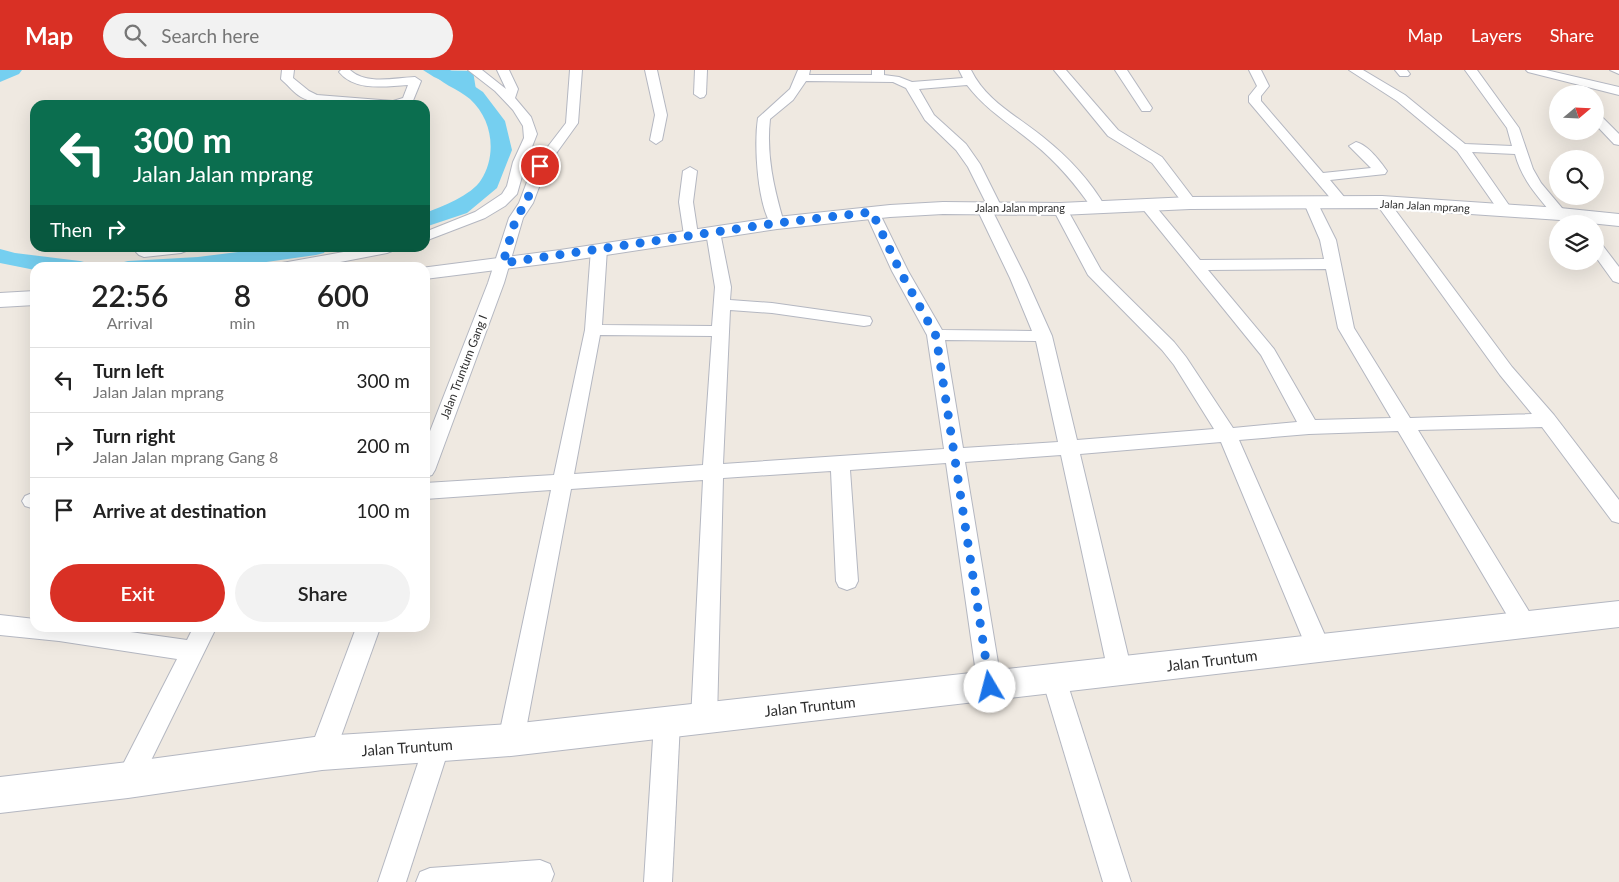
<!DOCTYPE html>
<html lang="en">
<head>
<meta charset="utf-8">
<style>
	:root { --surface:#fff; --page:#f2f2f2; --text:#222; --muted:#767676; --line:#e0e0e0; --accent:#d93025 }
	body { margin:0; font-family:Lato,sans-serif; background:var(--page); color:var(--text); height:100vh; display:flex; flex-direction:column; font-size:19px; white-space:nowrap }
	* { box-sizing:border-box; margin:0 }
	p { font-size:16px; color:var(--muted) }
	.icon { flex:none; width:28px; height:28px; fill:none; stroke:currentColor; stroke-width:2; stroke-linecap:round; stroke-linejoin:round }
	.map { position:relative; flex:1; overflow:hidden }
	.details { position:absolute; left:30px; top:192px; width:400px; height:370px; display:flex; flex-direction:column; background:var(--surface); border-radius:15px; box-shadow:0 5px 20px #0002 }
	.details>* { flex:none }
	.hud { position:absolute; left:30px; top:30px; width:400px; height:152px; border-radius:15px; box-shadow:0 5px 20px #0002; background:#0b6e4f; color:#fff; overflow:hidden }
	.needle { width:32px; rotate:71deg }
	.controls { position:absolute; left:1549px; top:15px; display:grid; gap:10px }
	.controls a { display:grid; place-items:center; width:55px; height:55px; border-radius:50%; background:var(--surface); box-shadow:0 5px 20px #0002; font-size:25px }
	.pin { position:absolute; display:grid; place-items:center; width:42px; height:42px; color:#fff; margin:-21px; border:2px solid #fff; border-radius:50%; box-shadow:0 1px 5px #0007 }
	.me { position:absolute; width:55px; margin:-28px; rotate:352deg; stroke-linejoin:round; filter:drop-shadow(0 0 4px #0008) }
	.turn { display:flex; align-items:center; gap:18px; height:105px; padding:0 20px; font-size:22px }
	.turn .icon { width:65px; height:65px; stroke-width:2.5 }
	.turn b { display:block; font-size:35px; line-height:42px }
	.then { display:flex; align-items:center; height:48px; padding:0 20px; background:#0003; gap:10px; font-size:19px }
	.eta { display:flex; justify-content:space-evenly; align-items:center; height:85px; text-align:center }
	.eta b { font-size:30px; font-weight:600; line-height:35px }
	.action { display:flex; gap:10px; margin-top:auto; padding:10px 20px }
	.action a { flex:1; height:58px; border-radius:30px; background:var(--accent); color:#fff; font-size:20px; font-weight:600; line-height:58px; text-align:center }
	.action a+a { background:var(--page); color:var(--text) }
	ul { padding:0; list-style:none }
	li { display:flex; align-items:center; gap:15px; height:65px; padding:0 20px; border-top:1px solid var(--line) }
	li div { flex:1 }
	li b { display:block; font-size:19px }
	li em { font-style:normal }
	header { display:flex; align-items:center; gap:30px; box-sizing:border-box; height:70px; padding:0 25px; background:var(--accent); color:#fff }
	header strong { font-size:24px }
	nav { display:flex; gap:28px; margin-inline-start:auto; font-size:18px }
	.search { width:350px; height:45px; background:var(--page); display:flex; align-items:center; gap:12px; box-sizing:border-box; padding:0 18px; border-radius:28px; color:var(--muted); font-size:19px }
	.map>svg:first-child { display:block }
	.water { fill:#75cff0 }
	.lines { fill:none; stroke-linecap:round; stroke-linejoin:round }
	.river { fill:#75cff0; fill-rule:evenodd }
	.street-casing { stroke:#b4b7c1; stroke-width:2 }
	.secondary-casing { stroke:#b4b7c1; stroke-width:2 }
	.street { fill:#fff; fill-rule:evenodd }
	.secondary { fill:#fff; fill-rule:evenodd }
	.route { stroke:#1a73e8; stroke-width:9; stroke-dasharray:0 16.2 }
	.labels { text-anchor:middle; stroke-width:4.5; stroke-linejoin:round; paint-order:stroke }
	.far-street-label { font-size:11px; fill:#2e2e2e; stroke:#fff }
	.street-label { font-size:12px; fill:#2e2e2e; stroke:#fff }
	.near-street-label { font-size:15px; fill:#2e2e2e; stroke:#fff }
</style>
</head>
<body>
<header>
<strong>Map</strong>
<div class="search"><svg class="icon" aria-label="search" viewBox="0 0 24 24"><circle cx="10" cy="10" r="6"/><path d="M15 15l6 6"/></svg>Search here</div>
<nav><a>Map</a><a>Layers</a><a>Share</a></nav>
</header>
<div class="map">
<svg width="1619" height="812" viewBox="0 0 1619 812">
	<rect width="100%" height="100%" fill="#efe9e1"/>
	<!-- water -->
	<path class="water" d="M423,0L473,1L477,26L434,7Z"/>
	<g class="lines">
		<!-- river -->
		<g class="river">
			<path d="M0,0H22L19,4L0,12Z"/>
			<path d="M429,0H450L483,22L505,51L512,80L497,118L467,143L425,157V143C441,137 472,125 481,110C497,85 493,50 470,29C458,19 439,13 429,0Z"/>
			<path d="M269,178H327L324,183L316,185L223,198H117L120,193L128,191L198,187Z"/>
			<path d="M0,179L15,183L80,191L88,193L91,198H35V200L0,193Z"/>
		</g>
		<defs>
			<g id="street">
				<path d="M282,0H294L293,8L309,21L317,25L393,31L403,28L408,15C386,16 355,22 339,2L341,0H350C366,15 394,8 415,7L421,11L412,33L405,35C380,35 321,39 301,27C294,23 289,16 283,11L281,9Z"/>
				<path d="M468,0H482L506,19L497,0H509L518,19L515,28L531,47L537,64L526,92L517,124L505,136L485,148L425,171V162L475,142L502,124L507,116L513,92L524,68L523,56L513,40L495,21Z"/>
				<path d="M570,0H582L578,53L547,96L533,133L523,148L504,213L435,400L432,405L425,407V374L488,213L509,148L519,133L533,96L566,53Z"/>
				<path d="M645,0H657L667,45L662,70L656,74L650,70L655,45Z"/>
				<path d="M695,0H707L706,24L704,27L700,28L694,24Z"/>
				<path d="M798,0H810L809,5H872V0H884V5L899,7L912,12L963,8L959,0H971C986,31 1017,46 1043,67C1068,87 1090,110 1106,138L1104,141H1094C1076,115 1058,93 1033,73C1010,54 985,39 967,15L919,19L934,45L966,74L980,94L1002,138L1000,141L993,142L1026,208L1052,266L1077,370L1214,359L1174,295L1162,280L1088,205L1053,139L1055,136H1065L1067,139L1101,200L1174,272L1186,287L1233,358L1297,352L1261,285L1142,138L1140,135L1142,132H1152L1200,190L1324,189L1320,170L1304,133L1306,130H1316L1336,170L1354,258L1410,348L1532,344L1500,305L1375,132L1377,129H1387L1512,297L1554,345L1619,430V453L1612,451L1542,357L1418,360L1533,548L1537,555L1533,562L1525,565L1517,562L1398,361L1309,364L1239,370L1331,579L1327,586L1319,589L1311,586L1307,579L1221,372L1080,384L1132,602L1129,610L1120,613L1111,610L1108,602L1061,385L965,392L1002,617L999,625L990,628L981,625L978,617L946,393L850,400L858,511L855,517L847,520L839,517L836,511L831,401L723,408L717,649L713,657L704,661L695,657L691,649L703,410L571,419L524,670L520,678L511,682L502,678L498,670L551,420L425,429V413L554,405L585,260L591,179L594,176H604L607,179L602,255L712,256L715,217L706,162L708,159H718L720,162L731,217L730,230L772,233L864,246L870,247L872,251L870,255L864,256L772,243L730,240L723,394L944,379L927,265L892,201L865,142L867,139H877L879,142L908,201L942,260L1032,261L1010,208L977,139L979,136L987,135L968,97L956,80L925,50L906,18L893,12L806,11L793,30L770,49C766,85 774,119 784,153L782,156H772C757,134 754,74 758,48L790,19ZM1326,199L1338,258L1391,348L1315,350L1274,279L1208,200ZM600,265L712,266L703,395L574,404ZM945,270L1036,271L1058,372L963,378Z"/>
				<path d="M1054,0H1066L1118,60L1162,87L1197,133L1195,136H1185L1152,93L1108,66Z"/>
				<path d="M1115,0H1127L1152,38L1150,41H1142Z"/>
				<path d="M1249,0H1261L1269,16L1261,26V31L1323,103L1371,98L1349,76L1356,72C1368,75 1380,91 1387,101L1385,104L1330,110L1350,134L1348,137H1338L1249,32V26L1257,16Z"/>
				<path d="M1349,0H1363L1405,25L1465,74L1512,76L1507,58L1465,0H1477L1519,58L1533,99L1541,113L1567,144L1565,147H1555C1538,127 1522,110 1515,84L1472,82L1513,141L1511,144H1501L1457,81L1397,31Z"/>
				<path d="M1395,0H1407L1410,4L1408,6H1400Z"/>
				<path d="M1526,0H1546L1619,17V25L1528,2Z"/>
				<path d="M1610,0H1619V4Z"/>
				<path d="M1595,43L1599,44L1619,64V75L1614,74L1595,54Z"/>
				<path d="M690,97L697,101L693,132L698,165L696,168H686L684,165L679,132L683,101Z"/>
				<path d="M1595,170L1600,172L1619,197V213L1613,211L1595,186Z"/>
				<path d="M144,178H189L186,181L181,183L144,187L139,185L136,182L139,179Z"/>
				<path d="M366,178H395L392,181L387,183L309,198H275L276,195L282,193Z"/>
				<path d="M32,423H35V439L25,436L22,431L25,426Z"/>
				<path d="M0,545L35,549V558H102L187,570L193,558H216L137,719L128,723L119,719L115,710L177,589L59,571L0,565Z"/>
				<path d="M356,558H380L335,683L331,692L322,695L313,692L309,683Z"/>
				<path d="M1054,598L1063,601L1066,609L1131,812H1103L1042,609L1045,601Z"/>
				<path d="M667,641L676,645L680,653L672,812H644L654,653L658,645Z"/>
				<path d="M437,663L446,666L450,675L406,812H378L424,675L428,666Z"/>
				<path d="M540,790L550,794L554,804L551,812H416L420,802L430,798Z"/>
			</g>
			<g id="secondary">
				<path d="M1382,126L1560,138L1619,144V156L1560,150L1382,138L1190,139L1060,145L943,144L890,147L777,159L560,192L425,209V198H421L560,180L777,147L890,135L943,132L1060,133L1190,127Z"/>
				<path d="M35,221V235L0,237V223Z"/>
				<path d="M1619,531V557L511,686L322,700L128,728L0,743V707L128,692L322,666L511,654Z"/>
			</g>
		</defs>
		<!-- street casing -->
		<use href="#street" class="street-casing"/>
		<!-- secondary casing -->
		<use href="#secondary" class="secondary-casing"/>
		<!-- street -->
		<use href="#street" class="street"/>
		<!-- secondary -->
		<use href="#secondary" class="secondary"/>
	</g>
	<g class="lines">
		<!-- route -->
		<path class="route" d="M540,96L526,133L516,148L503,193L777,153L872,142L900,201L936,266L990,617"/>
	</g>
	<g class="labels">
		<!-- far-street labels -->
		<g class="far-street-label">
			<text transform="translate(1425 136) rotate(3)" y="4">Jalan Jalan mprang</text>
			<text x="1020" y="142">Jalan Jalan mprang</text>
		</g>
		<!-- street labels -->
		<g class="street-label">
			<text transform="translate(464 297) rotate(-69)" y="4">Jalan Truntum Gang I</text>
		</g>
		<!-- near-street labels -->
		<g class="near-street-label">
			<text transform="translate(1212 591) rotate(-7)" y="5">Jalan Truntum</text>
			<text transform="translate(810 637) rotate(-6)" y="5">Jalan Truntum</text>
			<text transform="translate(407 678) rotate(-4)" y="5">Jalan Truntum</text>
		</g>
	</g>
</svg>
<div class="controls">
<a><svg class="needle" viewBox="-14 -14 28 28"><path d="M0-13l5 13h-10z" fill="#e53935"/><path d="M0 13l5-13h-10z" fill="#767676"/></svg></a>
<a><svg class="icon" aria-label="search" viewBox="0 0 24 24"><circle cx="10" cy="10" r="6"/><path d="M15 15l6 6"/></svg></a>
<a><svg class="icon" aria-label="layers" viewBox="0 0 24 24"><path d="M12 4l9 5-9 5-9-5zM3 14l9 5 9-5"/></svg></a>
</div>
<div class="pin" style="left:540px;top:96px;background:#d93025"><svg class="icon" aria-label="arrive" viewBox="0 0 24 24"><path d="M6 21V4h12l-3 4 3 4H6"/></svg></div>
<svg class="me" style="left:990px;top:617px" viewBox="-20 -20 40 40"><circle r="19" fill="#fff"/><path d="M0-13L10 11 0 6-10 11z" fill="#1a73e8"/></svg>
<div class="hud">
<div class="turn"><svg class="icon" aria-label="left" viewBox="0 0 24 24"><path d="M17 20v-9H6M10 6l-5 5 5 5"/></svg><div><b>300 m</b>Jalan Jalan mprang</div></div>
<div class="then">Then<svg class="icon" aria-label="right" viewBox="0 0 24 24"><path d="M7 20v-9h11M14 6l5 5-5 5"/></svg></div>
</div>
<section class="details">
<div class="eta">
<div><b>22:56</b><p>Arrival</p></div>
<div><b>8</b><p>min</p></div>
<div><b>600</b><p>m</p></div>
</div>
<ul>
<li><svg class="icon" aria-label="left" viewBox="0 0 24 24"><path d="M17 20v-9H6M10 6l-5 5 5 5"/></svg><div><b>Turn left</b><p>Jalan Jalan mprang</p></div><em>300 m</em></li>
<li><svg class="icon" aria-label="right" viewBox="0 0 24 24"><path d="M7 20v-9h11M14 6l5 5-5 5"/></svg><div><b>Turn right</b><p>Jalan Jalan mprang Gang 8</p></div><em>200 m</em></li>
<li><svg class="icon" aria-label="arrive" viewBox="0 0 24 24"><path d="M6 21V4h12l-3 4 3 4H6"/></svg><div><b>Arrive at destination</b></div><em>100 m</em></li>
</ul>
<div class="action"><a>Exit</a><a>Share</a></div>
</section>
</div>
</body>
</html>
